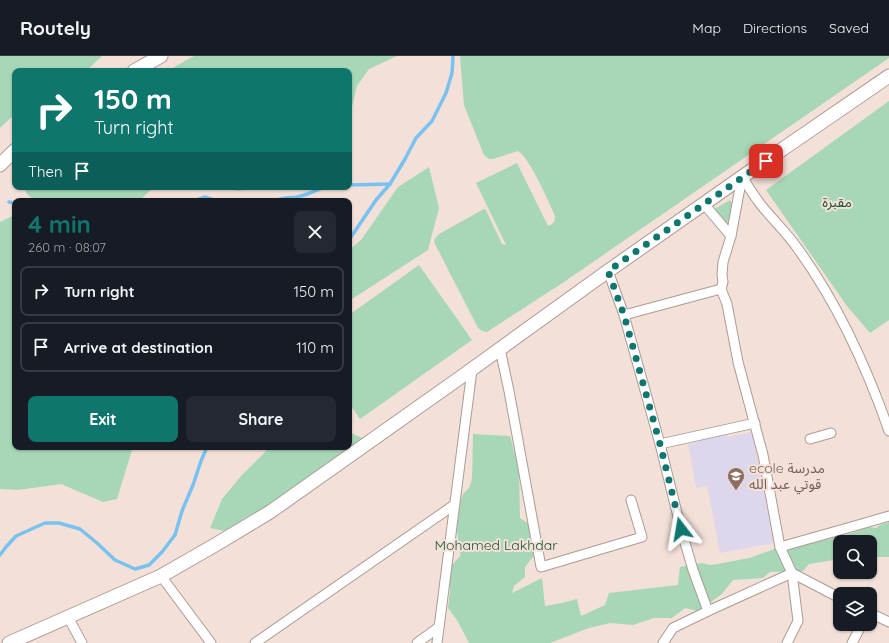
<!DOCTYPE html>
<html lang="en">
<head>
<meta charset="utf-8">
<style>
	:root { --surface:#171b24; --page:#242831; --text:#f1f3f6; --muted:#9ea1a6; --line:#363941; --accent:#0f766e }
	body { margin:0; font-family:Quicksand,"Noto Sans Arabic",sans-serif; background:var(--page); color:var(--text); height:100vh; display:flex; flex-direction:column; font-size:15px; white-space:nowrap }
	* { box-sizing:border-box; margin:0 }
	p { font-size:13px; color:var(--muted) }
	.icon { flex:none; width:22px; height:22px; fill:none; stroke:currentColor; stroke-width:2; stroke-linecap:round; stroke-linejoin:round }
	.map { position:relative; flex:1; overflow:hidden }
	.sheet { position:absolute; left:12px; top:142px; width:340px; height:252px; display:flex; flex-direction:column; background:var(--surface); border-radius:8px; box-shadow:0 1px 3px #0004 }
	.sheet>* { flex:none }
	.top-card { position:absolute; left:12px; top:12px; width:340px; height:122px; border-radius:8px; box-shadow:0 1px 3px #0004; background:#0f766e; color:#fff; overflow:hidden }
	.controls { position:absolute; left:833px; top:479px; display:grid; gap:8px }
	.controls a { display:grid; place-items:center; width:44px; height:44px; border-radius:8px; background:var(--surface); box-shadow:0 1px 3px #0004; font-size:20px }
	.pin { position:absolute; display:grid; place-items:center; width:34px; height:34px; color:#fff; margin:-17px; border-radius:8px; box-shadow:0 2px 6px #0006 }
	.me { position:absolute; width:44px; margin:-22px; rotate:346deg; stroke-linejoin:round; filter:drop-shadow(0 0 3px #0008) }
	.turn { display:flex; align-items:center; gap:14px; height:84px; padding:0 16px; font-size:18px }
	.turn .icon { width:52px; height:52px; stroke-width:2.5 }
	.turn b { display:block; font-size:28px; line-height:34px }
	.then { display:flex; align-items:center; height:38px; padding:0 16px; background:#0003; gap:8px; font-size:15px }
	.round { display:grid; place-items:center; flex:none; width:42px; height:42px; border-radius:8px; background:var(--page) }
	.overview { display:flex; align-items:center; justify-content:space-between; height:68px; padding:0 16px }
	h1 { font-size:24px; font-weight:800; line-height:30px; color:var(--accent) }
	.button { display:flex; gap:8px; margin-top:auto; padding:8px 16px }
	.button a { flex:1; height:46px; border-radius:8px; background:var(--accent); color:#fff; font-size:16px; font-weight:800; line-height:46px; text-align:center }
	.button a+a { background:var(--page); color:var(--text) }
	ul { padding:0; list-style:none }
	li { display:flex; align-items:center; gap:12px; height:50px; margin:0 8px 6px; padding:0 8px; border:2px solid var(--line); border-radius:8px }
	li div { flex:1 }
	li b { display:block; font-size:15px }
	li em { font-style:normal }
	header { display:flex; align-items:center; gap:24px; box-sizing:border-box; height:56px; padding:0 20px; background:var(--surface); border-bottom:1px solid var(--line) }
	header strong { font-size:19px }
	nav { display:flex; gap:22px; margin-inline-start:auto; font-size:14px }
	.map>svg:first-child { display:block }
	.education { fill:#ded7ec }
	.green { fill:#a7d7b7 }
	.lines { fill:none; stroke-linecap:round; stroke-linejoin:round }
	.stream { stroke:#79c2f0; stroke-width:3.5 }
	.minor-casing { stroke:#ac9b94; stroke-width:11 }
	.secondary-casing { stroke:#ac9b94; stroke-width:15 }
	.minor { stroke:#fff; stroke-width:9 }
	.secondary { stroke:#fff; stroke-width:13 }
	.route { stroke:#0f766e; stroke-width:7; stroke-dasharray:0 12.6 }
	.labels { text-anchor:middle; stroke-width:4; stroke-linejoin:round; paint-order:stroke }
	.park-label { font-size:14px; fill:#1f5536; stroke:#f3e1d9 }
	.education-label { font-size:14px; fill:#785e54; stroke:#f3e1d9; text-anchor:start }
</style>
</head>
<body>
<header>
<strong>Routely</strong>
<nav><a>Map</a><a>Directions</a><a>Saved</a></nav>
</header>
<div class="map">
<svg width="889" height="587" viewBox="0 0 889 587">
	<rect width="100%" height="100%" fill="#f3e1d9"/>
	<!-- education -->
	<path class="education" d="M752,376L774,487L720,497L707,430L696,432L688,388L726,377L728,381Z"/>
	<!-- green -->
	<g class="green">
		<path d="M0,0H102L86,15H15V58L0,72Z"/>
		<path d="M194,0H397L369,13L357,30L349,63V15H167Z"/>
		<path d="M460,0H889V2L564,226L487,276L482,275L478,272L435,188L434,184L439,178L484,153L486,154L502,188L506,189L476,127L517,107L548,170C553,168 555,166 555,160C550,148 528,99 518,95L493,103H489L484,99L464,49Z"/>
		<path d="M889,45V264L870,277L847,250L766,134Z"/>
		<path d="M429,111L439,152L428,194L349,245V194L361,184L398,131Z"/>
		<path d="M23,131H154L139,145H35L27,138Z"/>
		<path d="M221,131H252L239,135Z"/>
		<path d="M730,144L734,150L728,170L713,154Z"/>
		<path d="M15,159V391H133L117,443L103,446L61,428L18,434L0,433V166Z"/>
		<path d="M419,209L472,284L360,363L349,347V259Z"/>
		<path d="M349,376L364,383L230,476L210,472L222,443L241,420L266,395L268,391H349Z"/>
		<path d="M473,378L510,380L519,414L520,462L534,471L533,501L525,511V521L514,530L512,537L542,522L545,550L562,547L577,543L581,560L605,549L609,537L678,529L680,511L702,507L710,509L718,508L749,502L780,491L815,485L825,484L852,477L868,471L876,472L880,469L889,466V501H870V486H840V503L809,508L803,515L770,516L763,522L733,524L722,538L698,555L685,552L672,562H654L633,569L610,567L589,572L550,587H469L457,564L448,552L450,535L448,519L451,510L461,499L459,495L456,462L459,449L463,438L469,432L472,423Z"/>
	</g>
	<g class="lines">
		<!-- stream -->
		<g class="stream">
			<path d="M349,129L390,128"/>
			<path d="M194,145L205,141L217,145"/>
			<path d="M275,145C283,141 289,142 297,141C307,139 315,135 324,131"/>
			<path d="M9,146L15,147"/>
			<path d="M349,184L376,144L390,128L405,103L416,82L432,65L446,37L452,17L453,0"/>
			<path d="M0,499L6,491L16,480L45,467H59L80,473L97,487L115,504L135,513L149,509L162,496L175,479L182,455L193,429L201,405L207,391"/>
		</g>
		<defs>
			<g id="minor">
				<path d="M742,121L731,180L723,206L722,219L723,226L721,233L727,248L738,306L763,399L780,491L792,517L798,565L787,587"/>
				<path d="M742,121C748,130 754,140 761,149C773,164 787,177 798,193C838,248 867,312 889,375"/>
				<path d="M704,148L731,180"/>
				<path d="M608,215L624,259L660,388L681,473L693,514L708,555L792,517"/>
				<path d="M624,259L721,233"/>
				<path d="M500,293L509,335L541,511L642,481L631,444"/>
				<path d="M810,383L831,377"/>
				<path d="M660,388L755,367"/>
				<path d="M780,491L851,471L889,460"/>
				<path d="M792,517L840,542"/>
				<path d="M161,520L211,587"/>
				<path d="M870,557L889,566"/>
				<path d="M68,561L82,587"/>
				<path d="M255,587L454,449"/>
				<path d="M417,587L439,571"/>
				<path d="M437,587L472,314"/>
				<path d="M663,587L673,572L708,555"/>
				<path d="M852,587L862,568"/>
			</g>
			<g id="secondary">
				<path d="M134,15L161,0"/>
				<path d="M0,109L15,94"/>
				<path d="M9,587L161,520L215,489L270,456L461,321L608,215L742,121L889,20"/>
			</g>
		</defs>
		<!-- minor casing -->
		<use href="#minor" class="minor-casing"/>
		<!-- secondary casing -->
		<use href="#secondary" class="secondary-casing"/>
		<!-- minor -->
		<use href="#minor" class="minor"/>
		<!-- secondary -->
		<use href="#secondary" class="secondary"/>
	</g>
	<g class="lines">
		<!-- route -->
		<path class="route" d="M681,473L660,388L624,259L608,215L766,105"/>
	</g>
	<!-- icons -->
	<defs>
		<symbol id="school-pin" viewBox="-11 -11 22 30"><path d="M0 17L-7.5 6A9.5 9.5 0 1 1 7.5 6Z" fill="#8d6e63" stroke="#f3e1d9"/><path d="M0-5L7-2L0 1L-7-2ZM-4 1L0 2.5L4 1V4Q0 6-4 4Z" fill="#fff"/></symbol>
	</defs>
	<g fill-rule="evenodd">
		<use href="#school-pin" x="726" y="410" width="20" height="27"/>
	</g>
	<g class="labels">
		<!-- park labels -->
		<g class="park-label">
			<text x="837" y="151">مقبرة</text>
			<text x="496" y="494">Mohamed Lakhdar</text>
		</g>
		<!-- education labels -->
		<g class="education-label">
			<text x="749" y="417">ecole مدرسة<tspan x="749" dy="16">قوتي عبد الله</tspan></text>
		</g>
	</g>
</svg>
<div class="controls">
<a><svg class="icon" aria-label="search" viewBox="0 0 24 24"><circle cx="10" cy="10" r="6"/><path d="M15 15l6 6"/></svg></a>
<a><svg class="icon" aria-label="layers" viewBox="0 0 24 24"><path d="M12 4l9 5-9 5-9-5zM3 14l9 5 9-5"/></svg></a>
</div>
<div class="pin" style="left:766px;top:105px;background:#d93025"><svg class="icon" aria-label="arrive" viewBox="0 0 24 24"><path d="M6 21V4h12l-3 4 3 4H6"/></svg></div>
<svg class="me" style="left:681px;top:473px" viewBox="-20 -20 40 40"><path d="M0-17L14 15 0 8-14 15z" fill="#0f766e" stroke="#fff" stroke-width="4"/></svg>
<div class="top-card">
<div class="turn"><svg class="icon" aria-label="right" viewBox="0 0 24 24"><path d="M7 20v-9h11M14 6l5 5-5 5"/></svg><div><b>150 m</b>Turn right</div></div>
<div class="then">Then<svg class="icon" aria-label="arrive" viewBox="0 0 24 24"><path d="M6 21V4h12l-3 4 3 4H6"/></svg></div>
</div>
<section class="sheet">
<div class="overview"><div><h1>4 min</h1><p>260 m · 08:07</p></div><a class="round"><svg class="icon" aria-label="close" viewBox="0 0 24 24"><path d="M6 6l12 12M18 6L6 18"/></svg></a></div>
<ul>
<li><svg class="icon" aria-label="right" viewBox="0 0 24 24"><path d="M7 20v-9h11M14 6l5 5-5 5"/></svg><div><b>Turn right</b></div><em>150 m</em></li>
<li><svg class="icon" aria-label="arrive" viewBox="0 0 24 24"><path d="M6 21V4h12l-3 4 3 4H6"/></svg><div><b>Arrive at destination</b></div><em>110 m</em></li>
</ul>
<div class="button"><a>Exit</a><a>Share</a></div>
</section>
</div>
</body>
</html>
